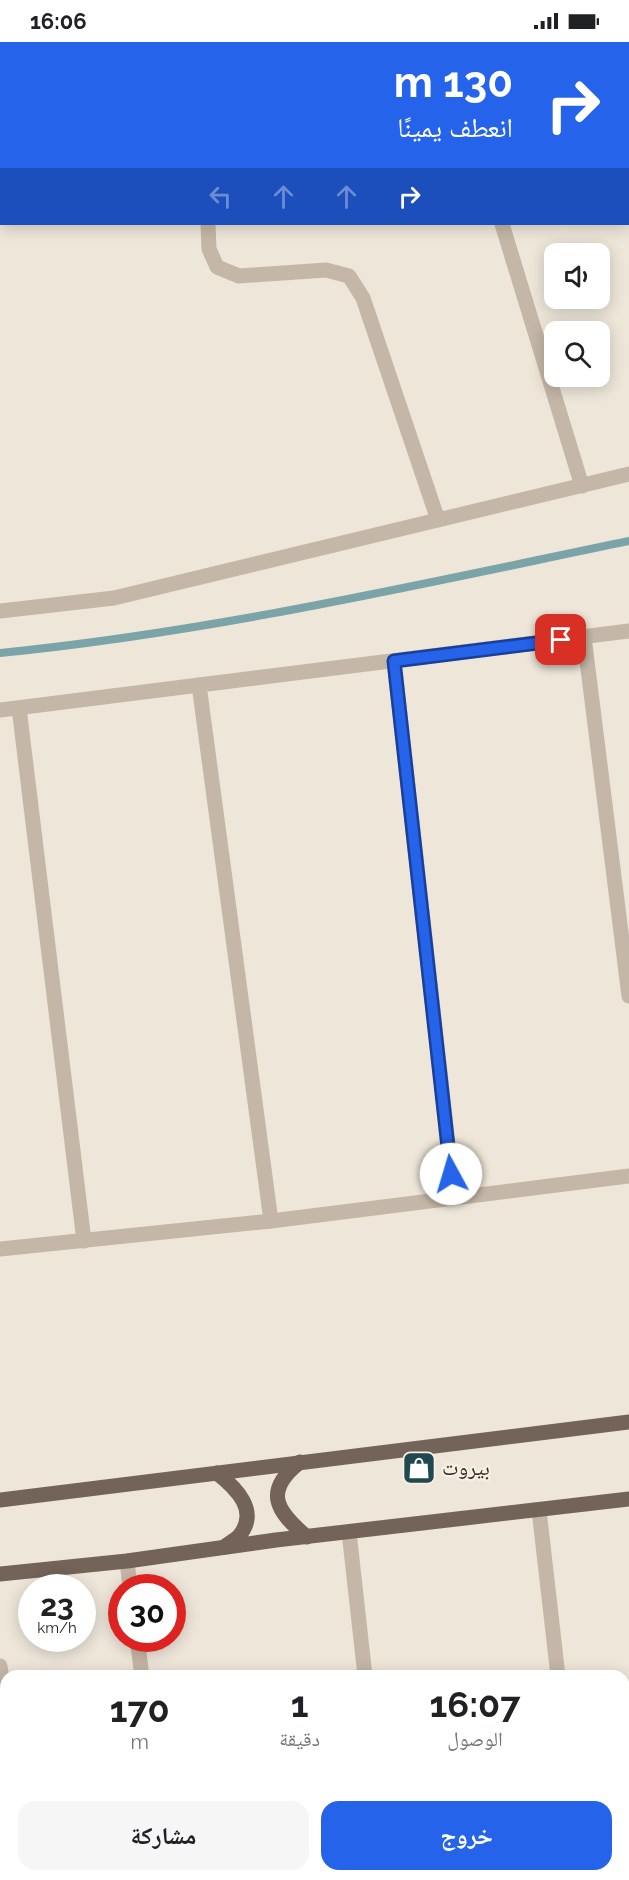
<!DOCTYPE html>
<html lang="ar">
<head>
<meta charset="utf-8">
<style>
	:root { --surface:#fff; --page:#f6f6f6; --text:#202124; --muted:#757577; --accent:#2563eb }
	body { margin:0; font-family:Raleway,"Noto Naskh Arabic",sans-serif; background:var(--page); color:var(--text); direction:rtl; height:100vh; display:flex; flex-direction:column; font-size:22px; white-space:nowrap }
	* { box-sizing:border-box; margin:0 }
	p { font-size:20px; color:var(--muted) }
	.icon { flex:none; width:33px; height:33px; fill:none; stroke:currentColor; stroke-width:2; stroke-linecap:round; stroke-linejoin:round }
	.map { position:relative; flex:1; overflow:hidden; direction:ltr }
	.panel { position:absolute; left:0px; top:1628px; width:630px; height:212px; display:flex; flex-direction:column; background:var(--surface); border-radius:18px 18px 0 0; box-shadow:0 3px 15px #0003; direction:rtl }
	.panel>* { flex:none }
	.guide { position:absolute; left:0px; top:0px; width:630px; height:183px; box-shadow:0 3px 15px #0003; direction:rtl; background:#2563eb; color:#fff; overflow:hidden }
	.controls { position:absolute; left:544px; top:201px; display:grid; gap:12px }
	.controls a { display:grid; place-items:center; width:66px; height:66px; border-radius:12px; background:var(--surface); box-shadow:0 3px 15px #0003; font-size:30px }
	.speed { position:absolute; left:18px; top:1532px; display:flex; gap:12px; font-size:30px; font-weight:700; text-align:center }
	.speed>* { display:grid; place-content:center; width:78px; height:78px; border-radius:50%; background:var(--surface); box-shadow:0 3px 15px #0003; line-height:1 }
	.speed small { font-size:15px; font-weight:400 }
	.speed .limit { border:9px solid #d22; background:#fff; color:#111 }
	.pin { position:absolute; display:grid; place-items:center; width:51px; height:51px; color:#fff; margin:-26px; border-radius:12px; box-shadow:0 3px 9px #0006 }
	.me { position:absolute; width:66px; margin:-33px; rotate:354deg; stroke-linejoin:round; filter:drop-shadow(0 0 4px #0008) }
	.turn { display:flex; align-items:center; gap:21px; height:126px; padding:0 18px; font-size:27px }
	.turn .icon { width:78px; height:78px; stroke-width:2.5 }
	.turn b { display:block; font-size:42px; line-height:51px }
	.lanes { display:flex; align-items:center; height:57px; padding:0 18px; background:#0003; justify-content:center; gap:30px; direction:ltr }
	.lanes .off { opacity:.35 }
	.eta { display:flex; justify-content:space-evenly; align-items:center; height:102px; text-align:center }
	.eta b { font-size:36px; font-weight:700; line-height:42px }
	.cta { display:flex; gap:12px; margin-top:auto; padding:12px 18px }
	.cta a { flex:1; height:69px; border-radius:18px; background:var(--accent); color:#fff; font-size:24px; font-weight:700; line-height:69px; text-align:center }
	.cta a+a { background:var(--page); color:var(--text) }
	.status { display:flex; justify-content:space-between; align-items:center; height:42px; padding:0 30px; background:var(--surface); direction:ltr }
	.status svg { height:16px; fill:currentColor }
	.map>svg:first-child { display:block }
	.lines { fill:none; stroke-linecap:round; stroke-linejoin:round }
	.stream { stroke:#7ba4a8; stroke-width:8 }
	.minor { stroke:#c5b7a7; stroke-width:15 }
	.major { stroke:#736359; stroke-width:15 }
	.route-casing { stroke:#184099; stroke-width:15 }
	.route { stroke:#2563eb; stroke-width:10 }
	.labels { text-anchor:middle; stroke-width:4.5; stroke-linejoin:round; paint-order:stroke }
	.poi-label { font-size:21px; fill:#322b27; stroke:#f7f0e5; text-anchor:start }
</style>
</head>
<body>
<div class="status"><b>16:06</b><svg viewBox="0 0 49 12"><path d="M0 12V9h3v3zM5 12V6h3v6zM10 12V3h3v9zM15 12V0h3v12zM26 1h20v11H26zM47 4h2v5h-2z"/></svg></div>
<div class="map">
<svg width="629" height="1838" viewBox="0 0 629 1838">
	<rect width="100%" height="100%" fill="#eee6d9"/>
	<g class="lines">
		<!-- stream -->
		<path class="stream" d="M0,611C212,590 421,542 629,499"/>
		<!-- minor -->
		<g class="minor">
			<path d="M188,0V2"/>
			<path d="M239,2L244,0"/>
			<path d="M578,2L583,0"/>
			<path d="M628,6L629,7"/>
			<path d="M0,73L2,72"/>
			<path d="M208,182L209,207L217,225L239,234L326,228L349,234L363,256L438,478"/>
			<path d="M502,182L582,444"/>
			<path d="M0,569L114,556L629,432"/>
			<path d="M584,595L629,954"/>
			<path d="M394,619L454,1155"/>
			<path d="M199,643L271,1179"/>
			<path d="M19,666L84,1199"/>
			<path d="M0,668L629,589"/>
			<path d="M0,1207L271,1179L629,1134"/>
			<path d="M539,1468L558,1634"/>
			<path d="M349,1490L365,1634"/>
			<path d="M127,1519L130,1545"/>
			<path d="M137,1596L142,1634"/>
			<path d="M0,1624L6,1665"/>
			<path d="M30,1833L31,1838"/>
			<path d="M167,1833V1838"/>
			<path d="M388,1833L389,1838"/>
			<path d="M581,1833L582,1838"/>
		</g>
		<!-- major -->
		<g class="major">
			<path d="M300,1420C263,1449 276,1469 307,1495"/>
			<path d="M217,1431C236,1446 260,1469 239,1494C235,1498 228,1502 224,1505"/>
			<path d="M0,1458L629,1380"/>
			<path d="M0,1532L127,1519L276,1498L629,1457"/>
		</g>
	</g>
	<g class="lines">
		<defs>
			<path id="route" d="M451,1132L394,619L561,598"/>
		</defs>
		<!-- route casing -->
		<use href="#route" class="route-casing"/>
		<!-- route -->
		<use href="#route" class="route"/>
	</g>
	<!-- icons -->
	<defs>
		<symbol id="shop-square" viewBox="-11 -11 22 22"><rect x="-9" y="-9" width="18" height="18" rx="4" fill="#20494f" stroke="#f7f0e5"/><path d="M-5-2.5h2.3a2.7 3.5 0 0 1 5.4 0H5L5.5 6h-11ZM-1.5-2.5h3a1.5 2.3 0 0 0-3 0Z" fill="#fff"/></symbol>
	</defs>
	<g fill-rule="evenodd">
		<use href="#shop-square" x="400" y="1407" width="38" height="38"/>
	</g>
	<g class="labels">
		<!-- poi labels -->
		<g class="poi-label">
			<text x="442" y="1433">بيروت</text>
		</g>
	</g>
</svg>
<div class="controls">
<a><svg class="icon" aria-label="sound" viewBox="0 0 24 24"><path d="M4 9h4l5-4v14l-5-4H4zM17 9q2 3 0 6"/></svg></a>
<a><svg class="icon" aria-label="search" viewBox="0 0 24 24"><circle cx="10" cy="10" r="6"/><path d="M15 15l6 6"/></svg></a>
</div>
<div class="speed"><div>23<small>km/h</small></div><div class="limit">30</div></div>
<div class="pin" style="left:561px;top:598px;background:#d93025"><svg class="icon" aria-label="arrive" viewBox="0 0 24 24"><path d="M6 21V4h12l-3 4 3 4H6"/></svg></div>
<svg class="me" style="left:451px;top:1132px" viewBox="-20 -20 40 40"><circle r="19" fill="#fff"/><path d="M0-13L10 11 0 6-10 11z" fill="#2563eb"/></svg>
<div class="guide">
<div class="turn"><svg class="icon" aria-label="right" viewBox="0 0 24 24"><path d="M7 20v-9h11M14 6l5 5-5 5"/></svg><div><b>130 m</b>انعطف يمينًا</div></div>
<div class="lanes"><svg class="icon off" aria-label="left" viewBox="0 0 24 24"><path d="M17 20v-9H6M10 6l-5 5 5 5"/></svg><svg class="icon off" aria-label="ahead" viewBox="0 0 24 24"><path d="M12 20V5M6 11l6-6 6 6"/></svg><svg class="icon off" aria-label="ahead" viewBox="0 0 24 24"><path d="M12 20V5M6 11l6-6 6 6"/></svg><svg class="icon" aria-label="right" viewBox="0 0 24 24"><path d="M7 20v-9h11M14 6l5 5-5 5"/></svg></div>
</div>
<section class="panel">
<div class="eta">
<div><b>16:07</b><p>الوصول</p></div>
<div><b>1</b><p>دقيقة</p></div>
<div><b>170</b><p>m</p></div>
</div>
<div class="cta"><a>خروج</a><a>مشاركة</a></div>
</section>
</div>
</body>
</html>
